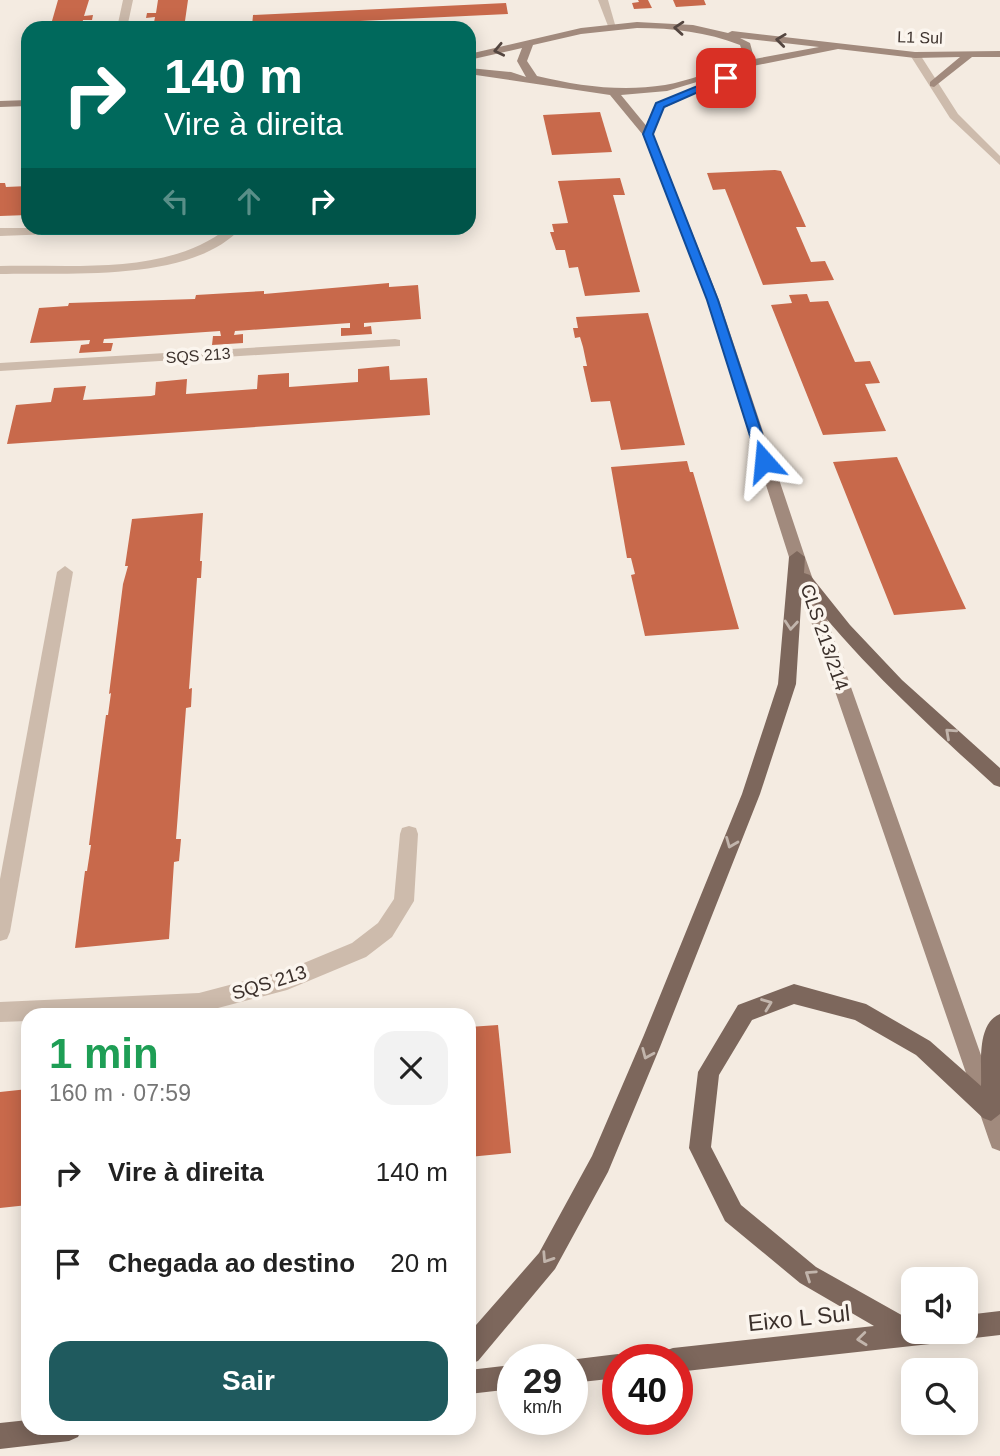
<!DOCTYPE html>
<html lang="pt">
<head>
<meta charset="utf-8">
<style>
	:root { --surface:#fff; --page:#f2f2f2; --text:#222; --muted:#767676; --accent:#1f5a5e }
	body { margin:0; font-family:Helvetica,sans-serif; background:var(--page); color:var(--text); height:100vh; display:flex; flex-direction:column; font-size:26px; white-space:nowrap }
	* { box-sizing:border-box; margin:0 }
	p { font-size:23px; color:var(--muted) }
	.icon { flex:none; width:38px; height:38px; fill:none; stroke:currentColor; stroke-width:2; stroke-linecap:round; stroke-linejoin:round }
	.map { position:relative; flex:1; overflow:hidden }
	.panel { position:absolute; left:21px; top:1008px; width:455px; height:427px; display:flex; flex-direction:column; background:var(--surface); border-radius:21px; box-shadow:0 4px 18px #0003 }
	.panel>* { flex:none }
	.top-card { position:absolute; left:21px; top:21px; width:455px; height:214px; border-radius:21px; box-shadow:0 4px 18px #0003; background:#00695c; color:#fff; overflow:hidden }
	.buttons { position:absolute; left:901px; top:1267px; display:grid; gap:14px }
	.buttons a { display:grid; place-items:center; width:77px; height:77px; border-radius:14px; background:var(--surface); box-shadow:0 4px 18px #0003; font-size:35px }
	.speed { position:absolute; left:497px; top:1344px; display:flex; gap:14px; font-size:35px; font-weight:700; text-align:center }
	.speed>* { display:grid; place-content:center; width:91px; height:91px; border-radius:50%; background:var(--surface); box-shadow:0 4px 18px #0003; line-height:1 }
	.speed small { font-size:18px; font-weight:400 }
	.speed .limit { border:10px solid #d22; background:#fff; color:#111 }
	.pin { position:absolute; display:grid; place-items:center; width:60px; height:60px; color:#fff; margin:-30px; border-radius:14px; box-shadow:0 4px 10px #0006 }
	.me { position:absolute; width:77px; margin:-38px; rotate:342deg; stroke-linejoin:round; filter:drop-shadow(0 0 5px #0008) }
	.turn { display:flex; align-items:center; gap:24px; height:147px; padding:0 28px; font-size:32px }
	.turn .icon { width:91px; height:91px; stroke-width:2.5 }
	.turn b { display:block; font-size:49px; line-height:60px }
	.lanes { display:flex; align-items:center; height:66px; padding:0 28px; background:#0003; justify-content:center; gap:35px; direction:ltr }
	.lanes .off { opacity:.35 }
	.round { display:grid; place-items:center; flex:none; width:74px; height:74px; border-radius:21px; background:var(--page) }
	.headline { display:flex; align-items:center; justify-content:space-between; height:119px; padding:0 28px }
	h1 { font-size:42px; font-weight:700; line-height:52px; color:#1e9e55 }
	.primary-button { display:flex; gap:14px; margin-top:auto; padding:14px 28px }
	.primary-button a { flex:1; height:80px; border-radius:21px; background:var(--accent); color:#fff; font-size:28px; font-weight:700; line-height:80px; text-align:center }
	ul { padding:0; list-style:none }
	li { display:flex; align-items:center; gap:21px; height:91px; padding:0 28px }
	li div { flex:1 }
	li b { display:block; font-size:26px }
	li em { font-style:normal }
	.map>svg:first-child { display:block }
	.building { fill:#c8694b }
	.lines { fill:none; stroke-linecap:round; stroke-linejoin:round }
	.street { fill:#cdbbac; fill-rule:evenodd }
	.secondary { fill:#a18a7d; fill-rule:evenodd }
	.primary { fill:#7d675c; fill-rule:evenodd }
	.oneway { stroke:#544640 }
	.oneway2 { stroke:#c2b5ac }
	.route { fill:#1a73e8; stroke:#114b97; stroke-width:2 }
	.labels { text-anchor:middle; stroke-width:7; stroke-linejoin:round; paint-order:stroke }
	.far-street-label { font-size:16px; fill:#3b302b; stroke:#fbf5ee }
	.street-label { font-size:19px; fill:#3b302b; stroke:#fbf5ee }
	.near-street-label { font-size:23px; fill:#3b302b; stroke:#fbf5ee }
</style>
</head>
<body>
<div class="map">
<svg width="1000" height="1456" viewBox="0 0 1000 1456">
	<rect width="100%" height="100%" fill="#f4ebe1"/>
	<!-- building -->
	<g class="building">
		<path d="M58,0H89L84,16L93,15L92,20H83L81,28H50Z"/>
		<path d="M158,0H188L184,28H153L155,17L146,18L147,13H156Z"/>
		<path d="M638,0H648L652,8L634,9L632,3L639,2Z"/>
		<path d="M673,0H704L706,5L676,7Z"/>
		<path d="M506,3L508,14L252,26L253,15Z"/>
		<path d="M600,112L612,152L552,155L543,115Z"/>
		<path d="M775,170L781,171L806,227H796L811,262L825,261L834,280L763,285L725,189L713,190L707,173Z"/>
		<path d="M620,178L625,195H613L640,292L585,296L578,267L569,268L565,250H556L550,232H554L552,224L568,223L558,181Z"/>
		<path d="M0,183H5L6,187L28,186V215L0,216Z"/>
		<path d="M389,283V287L418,285L421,319L364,323V327L371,326L372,334L341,336V328H350V323L235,331L234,335L243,334V343L212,345L213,336H221L220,331L104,339L103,343H113L111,351L79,353L81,345L89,344L90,340L30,343L39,308L68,306L69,303L195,299L196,295L264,291V294Z"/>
		<path d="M807,294L810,302L828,301L855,362L870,361L880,383L865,384L886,431L823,435L771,305L792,303L789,295Z"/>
		<path d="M648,313L685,445L621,450L610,401L591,402L583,366H587L583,347L580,337L575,338L573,328H578L576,317Z"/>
		<path d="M389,366L390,380L427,378L430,415L7,444L16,405L51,402L54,388L86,386L83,400L151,396L155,395L156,382L187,379L186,394L257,389L258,375L289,373V387L358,382V369Z"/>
		<path d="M897,457L953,581L966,609L894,615L833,462Z"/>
		<path d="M687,461L690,472H693L739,629L645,636L631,575L635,574L631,558H627L611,467Z"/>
		<path d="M203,513L200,561H202L201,578H197L189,689L192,688L191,707L186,708L176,839H181L179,861L174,862L169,939L75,948L85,871H87L91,845H89L106,715H108L111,693L109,694L123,584L128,566H125L132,519Z"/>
		<path d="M498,1025L511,1153L469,1157V1027Z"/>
		<path d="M28,1089V1205L0,1208V1092Z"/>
	</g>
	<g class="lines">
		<!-- street -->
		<g class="street">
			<path d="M123,0H133L127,28H117Z"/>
			<path d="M598,0H608L616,28L608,26Z"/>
			<path d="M911,53H919L958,114L1000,156V165L950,118L910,55Z"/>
			<path d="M0,228H84L85,229L79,233L0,236Z"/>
			<path d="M228,228H241C191,283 69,272 0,274V266C75,264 166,276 228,228Z"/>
			<path d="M395,339L400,340V346L0,371V363Z"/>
			<path d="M65,566L73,572L10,932L7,939L0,941V879L57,572Z"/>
			<path d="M409,826L416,828L418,834L414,901L392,937L366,957L287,990L199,1013L28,1015V1021L0,1022V1002L199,993L287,970L352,943L378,923L394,899L400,834L402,828Z"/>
		</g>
		<!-- secondary -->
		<g class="secondary">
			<path d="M637,22L693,25L728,33L732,31L915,52L1000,51V57H972L934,87L930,86V82L960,57L915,58L838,49L743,68L667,91L621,95L653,134L719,300L805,557L1000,1109V1151L992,1148L989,1140L789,557L707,300L643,135L610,95L469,74V68L511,72L526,77L517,61L522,48L469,60V54L581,28ZM637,28C674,28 706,32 740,45L743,54L737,63C714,70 689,81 665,85C621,92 579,86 537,76L527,61L533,45L581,34ZM740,38L819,47L749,60L753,54L750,43Z"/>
			<path d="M698,86L707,88L664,108L655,106Z"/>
			<path d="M28,100V106L0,107V101Z"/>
		</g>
		<!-- primary -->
		<g class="primary">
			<path d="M797,551L805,557L804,573L810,575L850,625L902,680L1000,768V787L994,785C925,722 860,663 802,589L796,684L760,794L660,1047L608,1172L555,1269L478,1361L469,1364V1333L539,1253L592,1156L644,1035L742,794L778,684L789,557Z"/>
			<path d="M794,984L866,1004L930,1041L981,1086C982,1064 976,1024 1000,1014V1114L991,1121L983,1118L916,1055L855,1020L794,1004L752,1020L719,1075L711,1147L741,1205L816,1267L914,1322V1332H942L939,1341L930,1344L677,1372V1360H661L664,1351L673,1348L874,1326L800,1283L725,1221L689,1148L698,1072L738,1005Z"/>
			<path d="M1000,1311V1335L966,1339L957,1336L956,1332H966V1315Z"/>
			<path d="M618,1354L628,1360H618V1378L572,1383V1360H569Z"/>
			<path d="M513,1365V1389L469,1394V1370Z"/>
			<path d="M28,1420V1428H82L78,1437L69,1441L0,1449V1423Z"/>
		</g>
	</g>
	<!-- one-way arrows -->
	<defs><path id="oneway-chevron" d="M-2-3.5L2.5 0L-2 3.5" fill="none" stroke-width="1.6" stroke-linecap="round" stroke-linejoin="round" transform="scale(1.75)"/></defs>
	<g class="oneway">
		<use href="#oneway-chevron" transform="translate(679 28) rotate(-176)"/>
		<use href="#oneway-chevron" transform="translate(781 40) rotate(-173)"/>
		<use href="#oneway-chevron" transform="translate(499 50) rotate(168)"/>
	</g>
	<g class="oneway2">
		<use href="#oneway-chevron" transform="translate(791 625) rotate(95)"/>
		<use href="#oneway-chevron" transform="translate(950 733) rotate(-138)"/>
		<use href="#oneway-chevron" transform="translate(731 843) rotate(112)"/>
		<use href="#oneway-chevron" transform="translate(767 1004) rotate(-21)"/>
		<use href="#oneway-chevron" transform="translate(647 1054) rotate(113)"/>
		<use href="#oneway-chevron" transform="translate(547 1258) rotate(123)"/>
		<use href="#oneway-chevron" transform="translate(810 1275) rotate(-146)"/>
		<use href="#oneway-chevron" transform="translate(862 1339) rotate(174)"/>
	</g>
	<!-- route -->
	<path class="route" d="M722,76L730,78L664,107L653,134L718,300L771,461L764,465L758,461L707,300L643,134L656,103Z"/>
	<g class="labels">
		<!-- far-street labels -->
		<g class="far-street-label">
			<text transform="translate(920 37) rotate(2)" y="6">L1 Sul</text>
			<text transform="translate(198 355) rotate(-4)" y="6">SQS 213</text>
		</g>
		<!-- street labels -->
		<g class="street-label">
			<text transform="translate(825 637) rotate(71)" y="7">CLS 213/214</text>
			<text transform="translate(269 982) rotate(-17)" y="7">SQS 213</text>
		</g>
		<!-- near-street labels -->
		<g class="near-street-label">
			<text transform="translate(799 1318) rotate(-6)" y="8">Eixo L Sul</text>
		</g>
	</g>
</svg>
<div class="buttons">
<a><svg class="icon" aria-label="sound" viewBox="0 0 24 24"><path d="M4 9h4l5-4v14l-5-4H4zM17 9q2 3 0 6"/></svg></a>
<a><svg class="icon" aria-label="search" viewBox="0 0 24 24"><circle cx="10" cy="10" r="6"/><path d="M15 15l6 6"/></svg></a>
</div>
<div class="speed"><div>29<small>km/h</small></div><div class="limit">40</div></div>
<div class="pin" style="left:726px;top:78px;background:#d93025"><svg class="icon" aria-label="arrive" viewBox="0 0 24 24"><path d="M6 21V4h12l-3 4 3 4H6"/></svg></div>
<svg class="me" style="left:764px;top:461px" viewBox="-20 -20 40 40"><path d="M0-17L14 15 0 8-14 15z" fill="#1a73e8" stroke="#fff" stroke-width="4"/></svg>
<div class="top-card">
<div class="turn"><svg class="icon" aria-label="right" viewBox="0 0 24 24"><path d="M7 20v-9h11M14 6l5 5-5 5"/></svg><div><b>140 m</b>Vire à direita</div></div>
<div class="lanes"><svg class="icon off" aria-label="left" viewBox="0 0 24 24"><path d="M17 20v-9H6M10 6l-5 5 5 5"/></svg><svg class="icon off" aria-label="ahead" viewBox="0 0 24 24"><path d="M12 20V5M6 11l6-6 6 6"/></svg><svg class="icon" aria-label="right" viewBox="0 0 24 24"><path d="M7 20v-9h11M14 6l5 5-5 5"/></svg></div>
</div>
<section class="panel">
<div class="headline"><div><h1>1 min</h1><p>160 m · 07:59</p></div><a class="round"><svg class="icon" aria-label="close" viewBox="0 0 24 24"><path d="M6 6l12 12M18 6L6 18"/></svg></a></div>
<ul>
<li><svg class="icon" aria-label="right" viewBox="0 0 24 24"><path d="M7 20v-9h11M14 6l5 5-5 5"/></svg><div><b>Vire à direita</b></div><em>140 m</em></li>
<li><svg class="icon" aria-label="arrive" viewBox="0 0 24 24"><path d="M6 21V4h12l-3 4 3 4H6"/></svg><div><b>Chegada ao destino</b></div><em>20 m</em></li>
</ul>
<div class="primary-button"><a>Sair</a></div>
</section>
</div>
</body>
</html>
